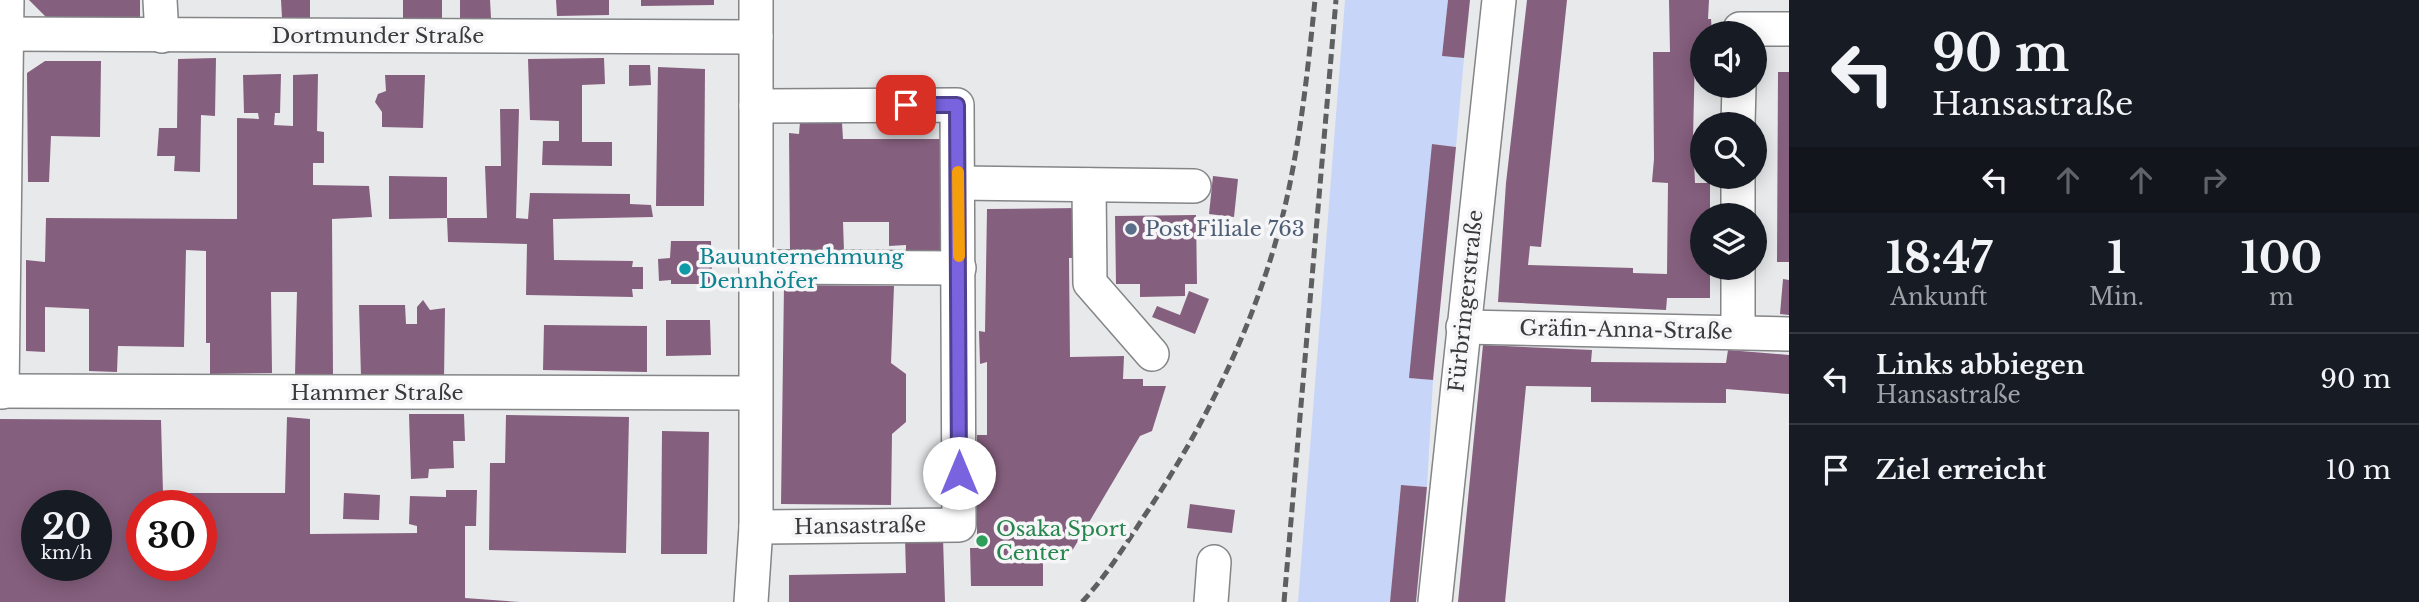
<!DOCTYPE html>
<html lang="de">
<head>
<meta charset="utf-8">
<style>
	:root { --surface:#171b24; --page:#20242c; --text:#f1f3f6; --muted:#9ea1a6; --line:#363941 }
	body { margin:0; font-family:"Libre Baskerville",serif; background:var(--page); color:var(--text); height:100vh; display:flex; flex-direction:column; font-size:26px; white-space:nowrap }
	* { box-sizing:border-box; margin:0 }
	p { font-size:23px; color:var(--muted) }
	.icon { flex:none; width:38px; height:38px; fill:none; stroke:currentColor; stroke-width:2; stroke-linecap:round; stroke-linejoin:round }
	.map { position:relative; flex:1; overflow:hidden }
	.details { display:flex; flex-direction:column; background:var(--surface); width:630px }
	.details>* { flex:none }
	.top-card { background:#171b24; color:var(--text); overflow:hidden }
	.buttons { position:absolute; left:1690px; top:21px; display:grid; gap:14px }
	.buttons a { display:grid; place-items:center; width:77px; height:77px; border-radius:50%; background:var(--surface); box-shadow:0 4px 18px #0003; font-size:35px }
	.speed { position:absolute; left:21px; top:490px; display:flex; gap:14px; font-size:35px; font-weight:700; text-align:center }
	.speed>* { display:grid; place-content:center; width:91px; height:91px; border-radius:50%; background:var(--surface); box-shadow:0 4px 18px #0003; line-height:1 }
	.speed small { font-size:18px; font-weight:400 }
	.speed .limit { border:10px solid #d22; background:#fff; color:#111 }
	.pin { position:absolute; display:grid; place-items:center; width:60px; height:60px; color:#fff; margin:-30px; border-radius:14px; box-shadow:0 4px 10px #0006 }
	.me { position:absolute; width:77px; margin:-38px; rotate:0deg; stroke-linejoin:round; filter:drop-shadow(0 0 5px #0008) }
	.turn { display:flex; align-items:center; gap:24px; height:147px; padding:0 28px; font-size:32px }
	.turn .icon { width:91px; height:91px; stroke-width:2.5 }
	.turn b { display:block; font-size:49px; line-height:60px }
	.lanes { display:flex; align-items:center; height:66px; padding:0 28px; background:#0003; justify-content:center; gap:35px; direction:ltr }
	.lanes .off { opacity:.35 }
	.eta { display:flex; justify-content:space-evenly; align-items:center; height:119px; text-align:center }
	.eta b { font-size:42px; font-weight:700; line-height:49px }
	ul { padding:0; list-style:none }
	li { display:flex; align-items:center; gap:21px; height:91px; padding:0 28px; border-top:2px solid var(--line) }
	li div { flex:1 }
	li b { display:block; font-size:26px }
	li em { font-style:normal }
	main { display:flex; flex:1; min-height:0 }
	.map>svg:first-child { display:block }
	.green { fill:#c7d5f8 }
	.building { fill:#855f7e; fill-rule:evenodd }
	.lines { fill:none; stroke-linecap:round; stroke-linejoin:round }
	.minor-casing { stroke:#848587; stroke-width:36 }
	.minor { stroke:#fff; stroke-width:33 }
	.rail { stroke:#5e5f60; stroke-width:5; stroke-dasharray:10 5; stroke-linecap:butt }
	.route-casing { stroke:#4f4090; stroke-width:18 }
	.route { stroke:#7963de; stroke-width:12 }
	.slow { stroke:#f59e0b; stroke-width:12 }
	.service-dot { fill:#5c6f8a; stroke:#f6f6f8; stroke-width:2.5 }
	.culture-dot { fill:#0f9aa8; stroke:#f6f6f8; stroke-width:2.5 }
	.leisure-dot { fill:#2e9e5b; stroke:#f6f6f8; stroke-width:2.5 }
	.labels { text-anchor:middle; stroke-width:7; stroke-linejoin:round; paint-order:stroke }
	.street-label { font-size:21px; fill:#393a3a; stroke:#f6f6f8 }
	.service-label { font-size:21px; fill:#4e5e75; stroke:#f6f6f8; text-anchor:start }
	.culture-label { font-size:21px; fill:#0d838f; stroke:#f6f6f8; text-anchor:start }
	.leisure-label { font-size:21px; fill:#27864d; stroke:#f6f6f8; text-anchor:start }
</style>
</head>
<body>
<main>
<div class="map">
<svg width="1789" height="602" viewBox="0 0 1789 602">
	<rect width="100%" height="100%" fill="#e8e9eb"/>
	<!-- green -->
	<path class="green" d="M1345,0H1448L1442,56L1464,58L1456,147L1433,144L1410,378L1433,380L1427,487L1401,485L1390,602H1298Z"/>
	<!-- building -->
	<g class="building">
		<path d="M29,0H140V17H46Z"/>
		<path d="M281,0H310V18H282Z"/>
		<path d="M403,0H442V18L403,19Z"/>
		<path d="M460,0H490L491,18L460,19Z"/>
		<path d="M556,0H609V15L557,16Z"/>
		<path d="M641,0H714V5L641,6Z"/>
		<path d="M1448,0H1470L1464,58L1442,56Z"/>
		<path d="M1527,0H1567L1541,247L1530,246L1528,265L1633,268V273L1667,274L1668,183L1652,182L1654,159L1653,52H1670L1669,0H1709L1708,19H1711L1712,33H1703V52H1695L1693,139L1695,183H1710V215H1703V268H1710V298H1667L1666,310L1498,302L1506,183Z"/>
		<path d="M216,58L215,116L201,115L200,172L174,171L175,156H157L159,128H177L178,59Z"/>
		<path d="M604,58L605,84L582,85V142H612V166L542,165L543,141H559V121L530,120L528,59Z"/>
		<path d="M45,61H101L100,137L51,136L49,182H28L27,73Z"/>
		<path d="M629,65H650L651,85L629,86Z"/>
		<path d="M658,67L705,69L704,206H656Z"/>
		<path d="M1778,72H1789V262H1777Z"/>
		<path d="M281,74L280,113H275L274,125L293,126V75L318,74L317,131L324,132V163H313V185L369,186L372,217L332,219L333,374L295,375L297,292H271L272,373L210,374V343H206V251L186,250L184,347L118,346L117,372L89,371V309L45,307V352L26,351V260L45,262L46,218L237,219V118L259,119L258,113H244L243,75Z"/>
		<path d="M385,75H425L423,128L382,127V112L375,102L378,94L386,91Z"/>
		<path d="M500,109H519L516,218L528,219L530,193L630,194V204L651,205L653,217L553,219L554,260L633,261L632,267H643V289H632L633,297L526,295L527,244L448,242L447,218H487L485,166H501Z"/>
		<path d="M800,122L842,123L843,139H948L953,251L906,250V245L889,246V222H843L844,251L790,250L789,133L799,134Z"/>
		<path d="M1432,144L1456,147L1433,380L1409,378Z"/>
		<path d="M389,176L447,177V218L389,219Z"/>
		<path d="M1213,176L1238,179L1234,217L1209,214Z"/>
		<path d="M1080,208L1079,258H1069L1070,357L1124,356L1123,379H1143V386H1166L1152,431L1140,436L1072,551L1043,552V586H971L970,548H977V435H987V362L980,364L979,331L985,332L987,209Z"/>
		<path d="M1196,215L1197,284H1185V296L1140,297V284H1116L1115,216Z"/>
		<path d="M671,241H711L712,284H671V280L659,281L658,259L670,258Z"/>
		<path d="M1783,279L1789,280V315L1780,314Z"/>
		<path d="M784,285L894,286L891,363L906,374V422L892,434L891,505L781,504Z"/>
		<path d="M1189,291L1209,299L1195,334L1152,317L1157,306L1180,315Z"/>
		<path d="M423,300L430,310L445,308L444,379L361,377L359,305H405L406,324H417V307Z"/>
		<path d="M666,320H710L711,355L666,356Z"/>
		<path d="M544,325L647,326V372L543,370Z"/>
		<path d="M1483,345L1592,350L1591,362L1726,363L1728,350L1789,355V394L1726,389V403L1591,402V387L1526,386L1505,602H1458Z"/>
		<path d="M409,414H464L465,441H453L454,468L429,469L428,478L411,479Z"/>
		<path d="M506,415L629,417L626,553L489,550L490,463H505Z"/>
		<path d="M287,417L310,419V534L417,533V526L409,524L410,496L446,497V490H477L476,526H465V598L520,602H0V419L161,420L163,493H285ZM37,506H96V565H37ZM142,506H201V565H142Z"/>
		<path d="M662,431L709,432L707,554H661Z"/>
		<path d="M1401,485L1427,487L1416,602H1390Z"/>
		<path d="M344,493L380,495L379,520L343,519Z"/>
		<path d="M1190,504L1235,510L1232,533L1187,528Z"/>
		<path d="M905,538H943L945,602H789V575L906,573Z"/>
	</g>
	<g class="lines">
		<defs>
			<g id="minor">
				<path d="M160,0L162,36"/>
				<path d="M1740,29H1789"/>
				<path d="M0,34L756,37"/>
				<path d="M1738,124L1739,86"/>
				<path d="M1738,177V215"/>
				<path d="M958,183L1194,186"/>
				<path d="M1089,185L1090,283L1152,354"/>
				<path d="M756,267L959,268"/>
				<path d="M1738,268V331"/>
				<path d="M1463,327L1789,334"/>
				<path d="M0,391L755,393"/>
				<path d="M2,392L7,0"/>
				<path d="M756,527L959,525L957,105L756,106"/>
				<path d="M751,602L756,527V0"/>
				<path d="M1211,602L1214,562"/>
				<path d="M1435,602L1499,0"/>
			</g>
		</defs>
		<!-- minor casing -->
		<use href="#minor" class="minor-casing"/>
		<!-- minor -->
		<use href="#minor" class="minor"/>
		<!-- rail -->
		<g class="rail">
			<path d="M1082,602C1110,572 1130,537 1153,503C1218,403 1270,291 1292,173C1303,116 1309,58 1315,0"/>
			<path d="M1284,602L1336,0"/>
		</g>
	</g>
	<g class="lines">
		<defs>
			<path id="route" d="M906,105H957L959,473"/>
		</defs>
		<!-- route casing -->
		<use href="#route" class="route-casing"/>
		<!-- route -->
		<use href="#route" class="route"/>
		<!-- slow -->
		<path class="slow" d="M958,172L959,256"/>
	</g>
	<!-- markers -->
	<circle class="service-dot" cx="1131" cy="229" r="7"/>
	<circle class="culture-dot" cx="685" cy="269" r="7"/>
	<circle class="leisure-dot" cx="982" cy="541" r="7"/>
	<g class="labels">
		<!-- street labels -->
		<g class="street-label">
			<text x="378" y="43">Dortmunder Straße</text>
			<text transform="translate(1466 301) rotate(-84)" y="7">Fürbringerstraße</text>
			<text transform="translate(1626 330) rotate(1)" y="7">Gräfin-Anna-Straße</text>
			<text x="377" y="400">Hammer Straße</text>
			<text transform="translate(860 526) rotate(-1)" y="7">Hansastraße</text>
		</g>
		<!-- service labels -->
		<g class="service-label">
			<text x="1145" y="236">Post Filiale 763</text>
		</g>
		<!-- culture labels -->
		<g class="culture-label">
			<text x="699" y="264">Bauunternehmung<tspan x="699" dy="24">Dennhöfer</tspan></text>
		</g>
		<!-- leisure labels -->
		<g class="leisure-label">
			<text x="996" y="536">Osaka Sport<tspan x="996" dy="24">Center</tspan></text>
		</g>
	</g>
</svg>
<div class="buttons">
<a><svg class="icon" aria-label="sound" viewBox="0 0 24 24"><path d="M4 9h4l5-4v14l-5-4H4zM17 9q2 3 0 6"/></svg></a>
<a><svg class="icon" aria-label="search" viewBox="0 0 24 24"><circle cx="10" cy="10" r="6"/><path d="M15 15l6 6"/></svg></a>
<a><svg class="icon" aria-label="layers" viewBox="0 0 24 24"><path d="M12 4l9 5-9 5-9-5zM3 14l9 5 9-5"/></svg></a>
</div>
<div class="speed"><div>20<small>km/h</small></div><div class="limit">30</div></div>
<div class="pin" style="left:906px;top:105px;background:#d93025"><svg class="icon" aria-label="arrive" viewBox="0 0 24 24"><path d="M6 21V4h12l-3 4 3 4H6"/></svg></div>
<svg class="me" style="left:959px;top:473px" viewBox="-20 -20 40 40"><circle r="19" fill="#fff"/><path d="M0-13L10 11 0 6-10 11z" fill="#7963de"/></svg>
</div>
<section class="details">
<div class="top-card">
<div class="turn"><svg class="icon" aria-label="left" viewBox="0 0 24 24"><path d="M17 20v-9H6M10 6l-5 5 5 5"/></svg><div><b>90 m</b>Hansastraße</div></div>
<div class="lanes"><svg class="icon" aria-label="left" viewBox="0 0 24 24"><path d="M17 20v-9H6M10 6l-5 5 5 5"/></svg><svg class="icon off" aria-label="ahead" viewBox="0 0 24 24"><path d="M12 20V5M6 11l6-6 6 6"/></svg><svg class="icon off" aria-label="ahead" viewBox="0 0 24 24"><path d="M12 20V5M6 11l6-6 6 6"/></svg><svg class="icon off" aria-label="right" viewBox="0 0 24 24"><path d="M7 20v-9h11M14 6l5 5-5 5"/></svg></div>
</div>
<div class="eta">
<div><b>18:47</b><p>Ankunft</p></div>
<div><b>1</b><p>Min.</p></div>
<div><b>100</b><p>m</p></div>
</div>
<ul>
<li><svg class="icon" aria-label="left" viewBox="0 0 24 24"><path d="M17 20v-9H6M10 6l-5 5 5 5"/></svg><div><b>Links abbiegen</b><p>Hansastraße</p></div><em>90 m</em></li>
<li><svg class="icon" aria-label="arrive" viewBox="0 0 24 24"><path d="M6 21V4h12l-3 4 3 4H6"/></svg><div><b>Ziel erreicht</b></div><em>10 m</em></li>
</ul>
</section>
</main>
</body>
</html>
